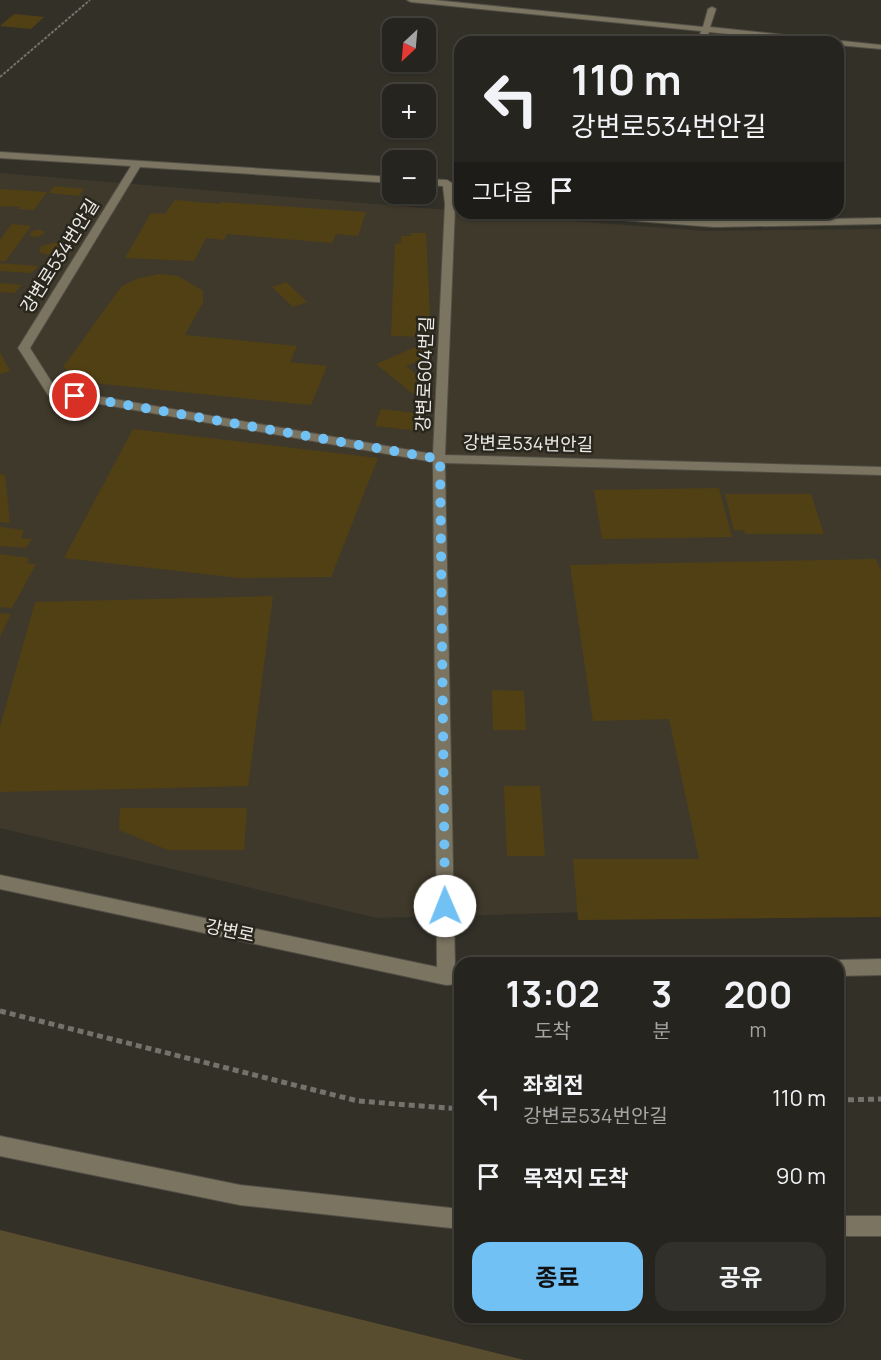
<!DOCTYPE html>
<html lang="ko">
<head>
<meta charset="utf-8">
<style>
	:root { --surface:#26241e; --page:#32302b; --text:#f1f3f6; --muted:#a4a4a4; --line:#42413c; --accent:#71c1f5 }
	body { margin:0; font-family:Manrope,"Noto Sans KR",sans-serif; background:var(--page); color:var(--text); height:100vh; display:flex; flex-direction:column; font-size:22px; white-space:nowrap }
	* { box-sizing:border-box; margin:0 }
	p { font-size:20px; color:var(--muted) }
	.icon { flex:none; width:33px; height:33px; fill:none; stroke:currentColor; stroke-width:2; stroke-linecap:round; stroke-linejoin:round }
	.map { position:relative; flex:1; overflow:hidden }
	.details { position:absolute; left:454px; top:957px; width:390px; height:366px; display:flex; flex-direction:column; background:var(--surface); border-radius:18px; box-shadow:0 2px 4px #0004,0 0 0 2px var(--line) }
	.details>* { flex:none }
	.guide { position:absolute; left:454px; top:36px; width:390px; height:183px; border-radius:18px; box-shadow:0 2px 4px #0004,0 0 0 2px var(--line); background:#26241e; color:var(--text); overflow:hidden }
	.needle { width:39px; rotate:206deg }
	.controls { position:absolute; left:382px; top:18px; display:grid; gap:12px }
	.controls a { display:grid; place-items:center; width:54px; height:54px; border-radius:12px; background:var(--surface); box-shadow:0 2px 4px #0004,0 0 0 2px var(--line); font-size:30px }
	.pin { position:absolute; display:grid; place-items:center; width:51px; height:51px; color:#fff; margin:-26px; border:3px solid #fff; border-radius:50%; box-shadow:0 2px 6px #0007 }
	.me { position:absolute; width:66px; margin:-33px; rotate:359deg; stroke-linejoin:round; filter:drop-shadow(0 0 4px #0008) }
	.turn { display:flex; align-items:center; gap:21px; height:126px; padding:0 18px; font-size:27px }
	.turn .icon { width:78px; height:78px; stroke-width:2.5 }
	.turn b { display:block; font-size:42px; line-height:51px }
	.then { display:flex; align-items:center; height:57px; padding:0 18px; background:#0003; gap:12px; font-size:22px }
	.eta { display:flex; justify-content:space-evenly; align-items:center; height:102px; text-align:center }
	.eta b { font-size:36px; font-weight:700; line-height:42px }
	.primary-button { display:flex; gap:12px; margin-top:auto; padding:12px 18px }
	.primary-button a { flex:1; height:69px; border-radius:18px; background:var(--accent); color:#111; font-size:24px; font-weight:700; line-height:69px; text-align:center }
	.primary-button a+a { background:var(--page); color:var(--text) }
	ul { padding:0; list-style:none }
	li { display:flex; align-items:center; gap:18px; height:78px; padding:0 18px }
	li div { flex:1 }
	li b { display:block; font-size:22px }
	li em { font-style:normal }
	.map>svg:first-child { display:block }
	.built { fill:#3f392b }
	.green { fill:#594d30 }
	.building { fill:#514014 }
	.lines { fill:none; stroke-linecap:round; stroke-linejoin:round }
	.minor-casing { stroke:#514e46; stroke-width:2 }
	.path-far1 { stroke:#74726b; stroke-width:2; stroke-dasharray:3 1.5; stroke-linecap:butt }
	.path { stroke:#74726b; stroke-width:5; stroke-dasharray:6 4; stroke-linecap:butt }
	.minor { fill:#7b7461; fill-rule:evenodd }
	.route { stroke:#71c1f5; stroke-width:10; stroke-dasharray:0 18 }
	.labels { text-anchor:middle; stroke-width:5; stroke-linejoin:round; paint-order:stroke }
	.street-label { font-size:18px; fill:#eceae5; stroke:#29261e }
</style>
</head>
<body>
<div class="map">
<svg width="881" height="1360" viewBox="0 0 881 1360">
	<rect width="100%" height="100%" fill="#333028"/>
	<!-- built -->
	<path class="built" d="M0,173L460,211V213L707,231L881,229V904L377,918L0,828Z"/>
	<!-- green -->
	<path class="green" d="M0,1230L524,1360H0Z"/>
	<!-- building -->
	<g class="building">
		<path d="M14,14L44,17L31,29L0,26Z"/>
		<path d="M54,186L84,189L79,196L49,193Z"/>
		<path d="M0,189L47,192L34,210L18,209L20,207L0,206Z"/>
		<path d="M175,200L220,204L221,202L366,212L358,236L336,234L332,243L227,234L224,240L206,238L194,261L125,258L151,213L165,214Z"/>
		<path d="M12,224L31,226L6,261H0V240Z"/>
		<path d="M35,230H42L45,233L38,237L30,236L31,232Z"/>
		<path d="M411,233H426L431,337L391,336L395,244L401,243V236H411Z"/>
		<path d="M57,242L65,246L61,253L49,255L39,252L41,246Z"/>
		<path d="M0,263L38,266L32,273L0,271Z"/>
		<path d="M160,274L178,276L203,291V302L185,335L297,346L290,362L327,366L311,405L83,382L63,367L122,286L139,278Z"/>
		<path d="M286,282L301,296L307,302L293,307L272,287Z"/>
		<path d="M0,283L21,285L15,293L0,292Z"/>
		<path d="M420,345L433,355L406,366L431,386L413,394L376,364Z"/>
		<path d="M0,352L10,371L0,374Z"/>
		<path d="M381,409L424,414L419,431L375,426Z"/>
		<path d="M133,429L378,458L331,577L239,578L64,558Z"/>
		<path d="M0,474L5,475L10,523L0,522Z"/>
		<path d="M719,488L732,537L602,539L594,490Z"/>
		<path d="M725,494H811L824,534H745L744,530L734,531Z"/>
		<path d="M0,527L24,530L21,538L32,539L26,548L0,546Z"/>
		<path d="M0,554L29,558L27,563L36,564L12,608L0,607Z"/>
		<path d="M876,559L881,571V917L578,920L573,859H699L669,719L593,721L570,565Z"/>
		<path d="M273,596L248,786L0,792V727L35,602Z"/>
		<path d="M0,613L11,614L0,637Z"/>
		<path d="M492,690L524,691L526,730H493Z"/>
		<path d="M504,786H540L545,856H507Z"/>
		<path d="M120,808H247L244,850H168L119,830Z"/>
	</g>
	<g class="lines">
		<defs>
			<g id="minor">
				<path d="M407,0H434L703,27L708,9L712,7L716,9L710,27L881,45V49L838,45V42H808L709,32L706,42H698L701,31L411,2Z"/>
				<path d="M0,152L393,177V183L140,167L30,348L56,389L433,454L445,204L443,186L426,185V179L447,180L452,183L455,201L460,202V208L455,207L445,455L881,467V475L445,463L455,968H460V984L446,985L0,889V875L437,967L433,462L48,395L18,348L131,166L0,158Z"/>
				<path d="M565,213H609L714,221L881,218V224L714,227L570,216Z"/>
				<path d="M881,959V975L838,976V963H831L838,960Z"/>
				<path d="M0,1136L240,1185L460,1209V1229L240,1205L0,1156Z"/>
				<rect x="838" y="1216" width="43" height="20"/>
			</g>
		</defs>
		<!-- minor casing -->
		<use href="#minor" class="minor-casing"/>
		<!-- path-far1 -->
		<path class="path-far1" d="M0,77L90,0"/>
		<!-- path -->
		<g class="path">
			<path d="M0,1011L358,1101L460,1109"/>
			<path d="M838,1100L881,1099"/>
		</g>
		<!-- minor -->
		<use href="#minor" class="minor"/>
	</g>
	<g class="lines">
		<!-- route -->
		<path class="route" d="M75,396L440,459L445,906"/>
	</g>
	<g class="labels">
		<!-- street labels -->
		<g class="street-label">
			<text transform="translate(60 256) rotate(-58)" y="6">강변로534번안길</text>
			<text transform="translate(425 374) rotate(-88)" y="6">강변로604번길</text>
			<text transform="translate(528 444) rotate(1)" y="6">강변로534번안길</text>
			<text transform="translate(230 931) rotate(12)" y="6">강변로</text>
		</g>
	</g>
</svg>
<div class="controls">
<a><svg class="needle" viewBox="-14 -14 28 28"><path d="M0-13l5 13h-10z" fill="#e53935"/><path d="M0 13l5-13h-10z" fill="#a4a4a4"/></svg></a>
<a>+</a>
<a>−</a>
</div>
<div class="pin" style="left:75px;top:396px;background:#d93025"><svg class="icon" aria-label="arrive" viewBox="0 0 24 24"><path d="M6 21V4h12l-3 4 3 4H6"/></svg></div>
<svg class="me" style="left:445px;top:906px" viewBox="-20 -20 40 40"><circle r="19" fill="#fff"/><path d="M0-13L10 11 0 6-10 11z" fill="#71c1f5"/></svg>
<div class="guide">
<div class="turn"><svg class="icon" aria-label="left" viewBox="0 0 24 24"><path d="M17 20v-9H6M10 6l-5 5 5 5"/></svg><div><b>110 m</b>강변로534번안길</div></div>
<div class="then">그다음<svg class="icon" aria-label="arrive" viewBox="0 0 24 24"><path d="M6 21V4h12l-3 4 3 4H6"/></svg></div>
</div>
<section class="details">
<div class="eta">
<div><b>13:02</b><p>도착</p></div>
<div><b>3</b><p>분</p></div>
<div><b>200</b><p>m</p></div>
</div>
<ul>
<li><svg class="icon" aria-label="left" viewBox="0 0 24 24"><path d="M17 20v-9H6M10 6l-5 5 5 5"/></svg><div><b>좌회전</b><p>강변로534번안길</p></div><em>110 m</em></li>
<li><svg class="icon" aria-label="arrive" viewBox="0 0 24 24"><path d="M6 21V4h12l-3 4 3 4H6"/></svg><div><b>목적지 도착</b></div><em>90 m</em></li>
</ul>
<div class="primary-button"><a>종료</a><a>공유</a></div>
</section>
</div>
</body>
</html>
